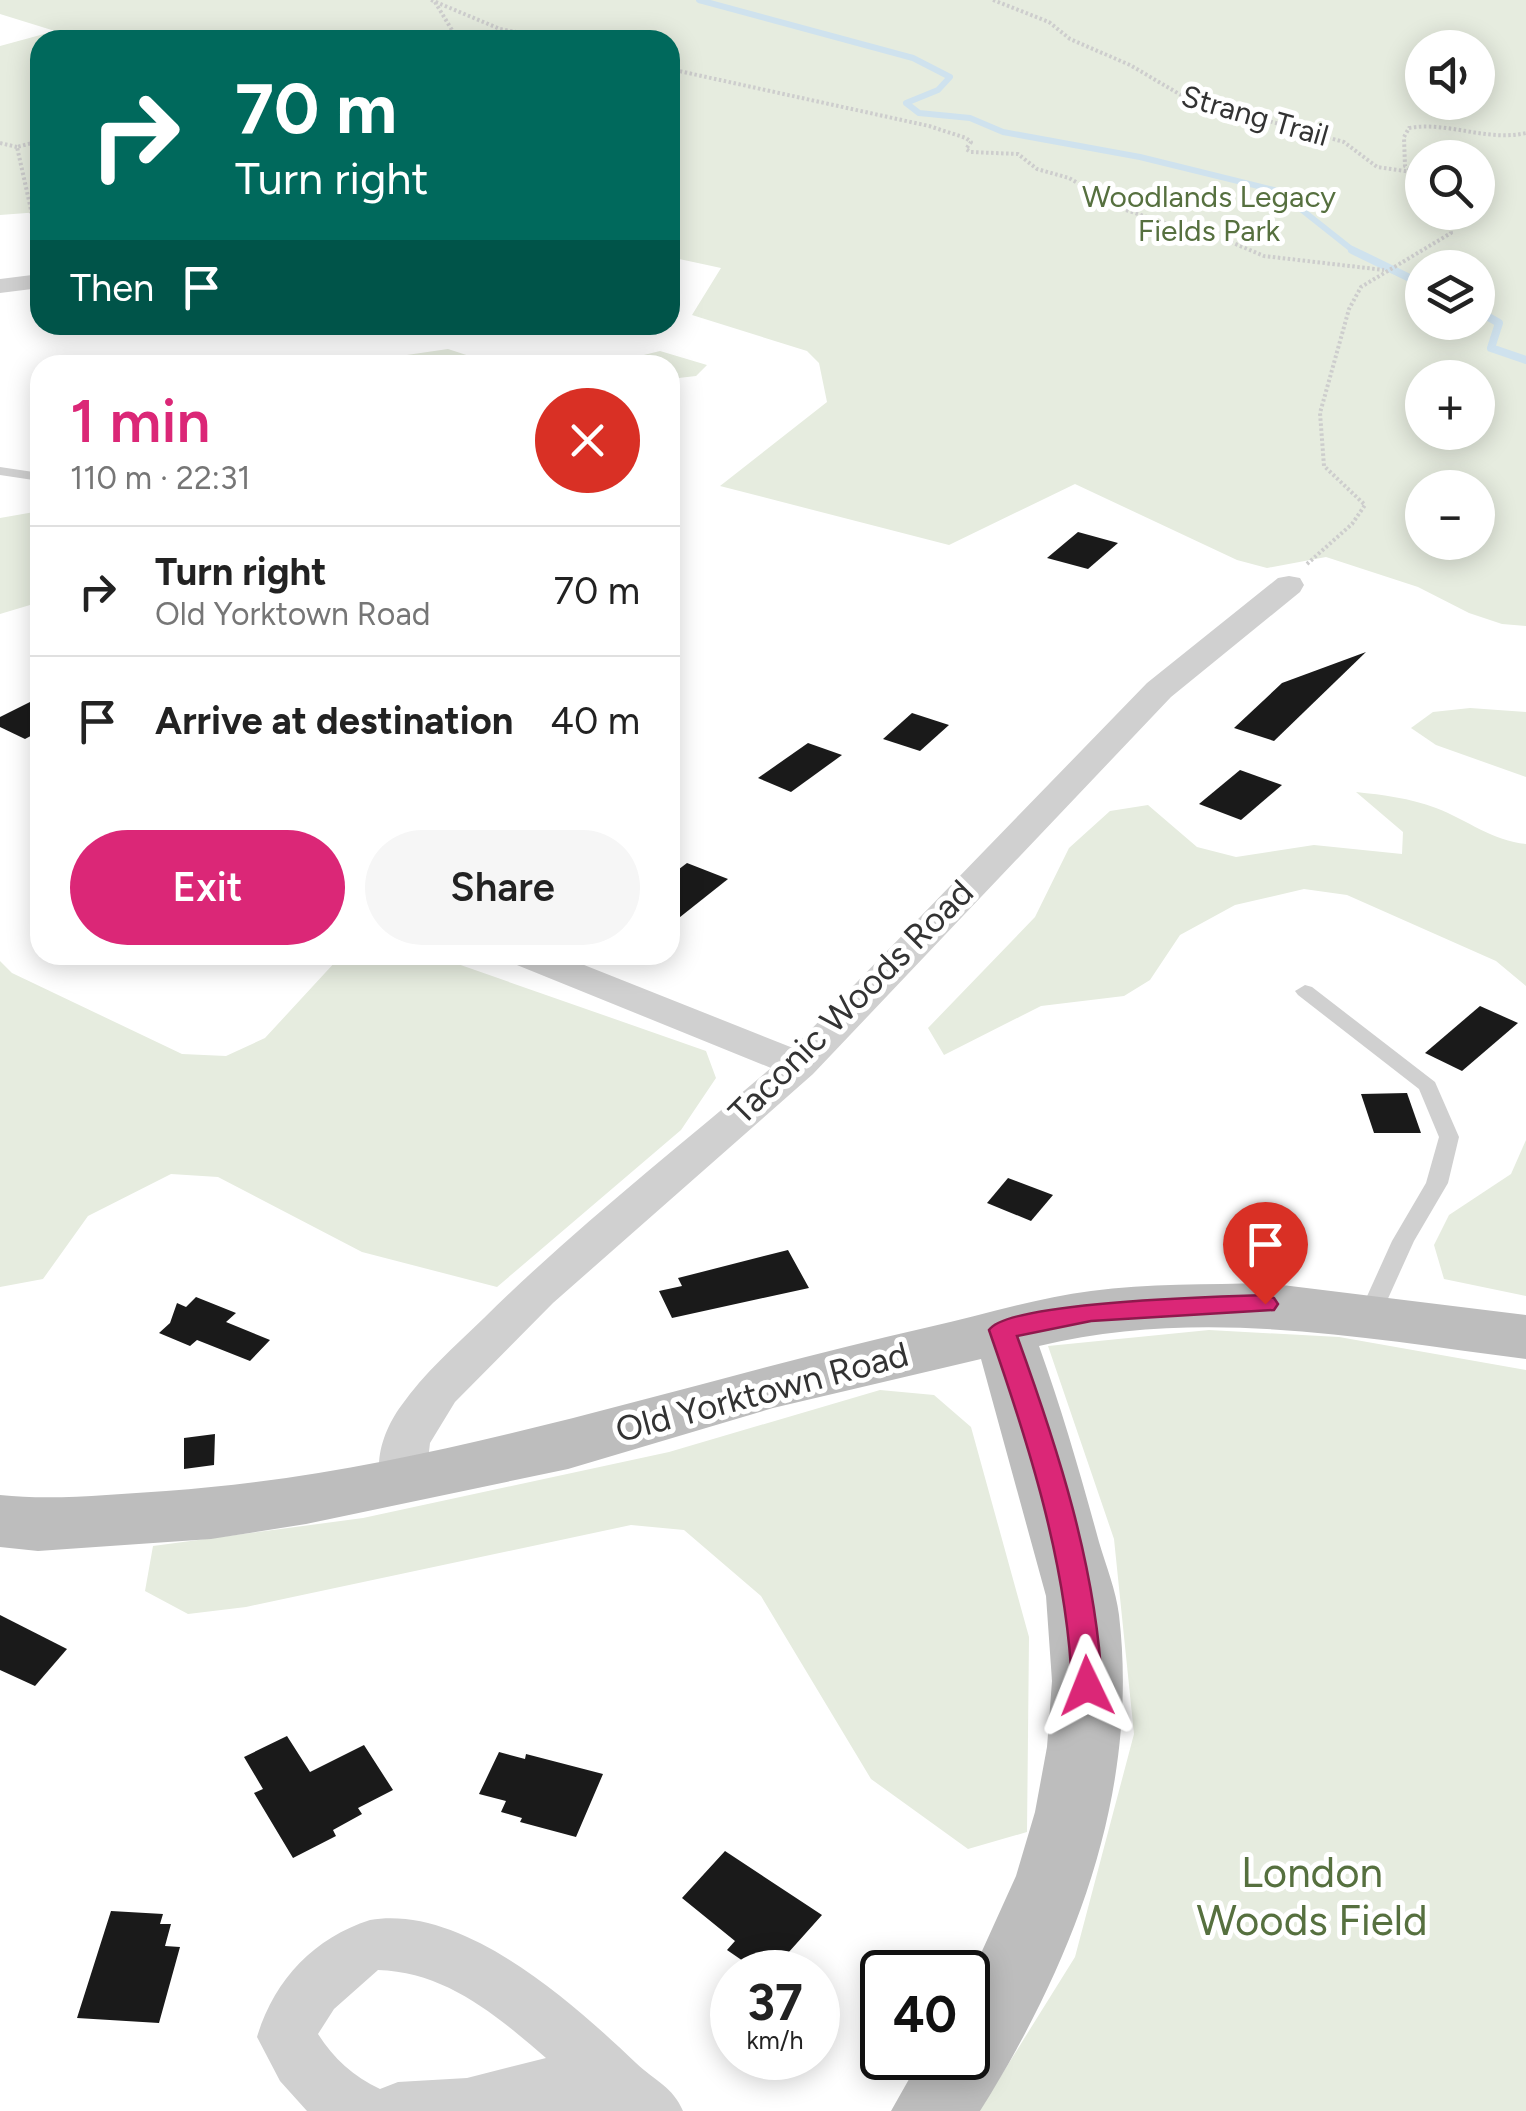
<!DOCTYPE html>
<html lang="en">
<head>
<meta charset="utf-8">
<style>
	:root { --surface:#fff; --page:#f6f6f6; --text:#222; --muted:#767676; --line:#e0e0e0; --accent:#db2777 }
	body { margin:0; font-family:Figtree,sans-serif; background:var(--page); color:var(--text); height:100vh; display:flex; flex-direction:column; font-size:38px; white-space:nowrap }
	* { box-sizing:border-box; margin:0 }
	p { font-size:32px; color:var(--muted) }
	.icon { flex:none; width:55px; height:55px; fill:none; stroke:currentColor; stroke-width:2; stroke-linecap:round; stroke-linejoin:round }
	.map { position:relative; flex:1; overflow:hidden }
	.panel { position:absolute; left:30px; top:355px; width:650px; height:610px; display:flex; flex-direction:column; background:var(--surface); border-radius:30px; box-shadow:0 5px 25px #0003 }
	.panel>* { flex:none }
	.guide { position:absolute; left:30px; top:30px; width:650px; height:305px; border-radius:30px; box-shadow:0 5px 25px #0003; background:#00695c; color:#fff; overflow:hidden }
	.tools { position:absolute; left:1405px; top:30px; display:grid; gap:20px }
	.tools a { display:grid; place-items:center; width:90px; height:90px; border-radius:50%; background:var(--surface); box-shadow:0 5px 25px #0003; font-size:50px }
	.speed { position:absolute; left:710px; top:1950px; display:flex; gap:20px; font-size:50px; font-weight:700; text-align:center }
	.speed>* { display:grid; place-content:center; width:130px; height:130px; border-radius:50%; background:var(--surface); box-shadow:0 5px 25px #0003; line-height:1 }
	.speed small { font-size:25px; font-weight:400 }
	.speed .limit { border:5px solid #111; border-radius:15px; background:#fff; color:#111 }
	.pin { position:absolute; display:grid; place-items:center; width:85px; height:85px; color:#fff; margin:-102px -42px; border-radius:50% 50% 50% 0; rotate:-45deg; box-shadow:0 0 10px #0007 }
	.pin .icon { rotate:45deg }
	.me { position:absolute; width:110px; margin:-55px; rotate:358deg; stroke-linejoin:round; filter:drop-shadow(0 0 8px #0008) }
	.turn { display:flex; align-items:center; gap:35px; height:210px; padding:0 40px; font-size:45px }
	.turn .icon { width:130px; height:130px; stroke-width:2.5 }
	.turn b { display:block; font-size:70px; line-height:85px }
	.then { display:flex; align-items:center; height:95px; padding:0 40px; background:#0003; gap:20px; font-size:38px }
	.round { display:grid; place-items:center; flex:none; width:105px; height:105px; border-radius:52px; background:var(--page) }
	.summary { display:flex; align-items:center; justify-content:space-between; height:170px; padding:0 40px }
	h1 { font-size:60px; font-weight:600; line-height:75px; color:var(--accent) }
	.primary-button { display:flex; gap:20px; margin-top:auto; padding:20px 40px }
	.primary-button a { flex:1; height:115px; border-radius:60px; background:var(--accent); color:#fff; font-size:40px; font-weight:600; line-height:115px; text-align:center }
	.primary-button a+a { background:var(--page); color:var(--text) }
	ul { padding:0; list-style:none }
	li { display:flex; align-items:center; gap:30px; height:130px; padding:0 40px; border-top:2px solid var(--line) }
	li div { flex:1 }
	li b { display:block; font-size:38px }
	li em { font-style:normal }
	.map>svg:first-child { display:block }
	.green { fill:#e6ecdf; fill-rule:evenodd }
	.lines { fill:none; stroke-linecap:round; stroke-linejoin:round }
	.stream-far1 { stroke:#cfe2ee; stroke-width:6 }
	.stream { stroke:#cfe2ee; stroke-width:8 }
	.building { fill:#1a1a1a }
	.path { stroke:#cdcdcd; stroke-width:4; stroke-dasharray:2.5 2.5; stroke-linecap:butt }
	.lane { fill:#d0d0d0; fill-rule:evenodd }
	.street { fill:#d0d0d0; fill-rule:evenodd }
	.secondary { fill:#bdbdbd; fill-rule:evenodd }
	.route { fill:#db2777; stroke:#8e194d; stroke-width:2.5 }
	.labels { text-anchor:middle; stroke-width:10; stroke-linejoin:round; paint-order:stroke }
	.far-street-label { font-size:30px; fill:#333; stroke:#fff }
	.far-park-label { font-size:30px; fill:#56703f; stroke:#fff }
	.street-label { font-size:35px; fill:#333; stroke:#fff }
	.near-park-label { font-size:42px; fill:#56703f; stroke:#fff }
</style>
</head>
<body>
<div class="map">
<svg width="1526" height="2111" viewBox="0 0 1526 2111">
	<rect width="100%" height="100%" fill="#fff"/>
	<!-- green -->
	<g class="green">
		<path d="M0,0H1526V626L1502,624L1469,613L1418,587L1326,557L1267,568L1237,560L1075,484L949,545L720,486L827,402L819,363L807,351L692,315L721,268L670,257V40H84L0,14ZM1422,48H1478V102H1422ZM1422,158H1478V212H1422ZM1422,268H1478V322H1422ZM1422,378H1478V432H1422ZM1422,488H1478V542H1422Z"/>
		<path d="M55,31L77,40H40V212L0,215V46Z"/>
		<path d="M448,349L497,365H374L393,357Z"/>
		<path d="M660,351L707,365L696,376L670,379V365H603Z"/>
		<path d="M40,511V602L0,614V518Z"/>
		<path d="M1470,708L1526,712V777L1436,745L1411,728L1433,712Z"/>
		<path d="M1356,792C1384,795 1409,798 1436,808C1467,820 1493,841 1526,844V986L1496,961L1347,895L1304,889L1235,905L1180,935L1150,980L1124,996L1041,1006L944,1055L928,1028L1035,917L1069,848L1110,811L1148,805L1197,847L1236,857L1314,845L1402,854L1403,832Z"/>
		<path d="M360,955H432L706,1051L716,1078L681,1130L497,1287L362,1252L218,1177L171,1174L88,1216L43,1279L0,1287V961L12,973L182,1054L226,1056L265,1038L337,960Z"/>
		<path d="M1526,1140V1296L1444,1279L1434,1245L1449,1215L1511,1174Z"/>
		<path d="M1209,1330L1339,1337L1526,1370V2111H979L1075,1957L1134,1734L1114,1539L1048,1346Z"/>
		<path d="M880,1390L934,1395L971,1427L1029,1637L1027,1832L968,1849L871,1779L761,1596L684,1530L631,1525L246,1607L188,1614L145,1591L153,1546L363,1518L669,1452Z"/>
	</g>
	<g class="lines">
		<!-- stream-far1 -->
		<path class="stream-far1" d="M699,0L913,58L950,77L938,90L906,103L919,113L970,118L1003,132L1140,157L1278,191L1355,252"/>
		<!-- stream -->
		<g class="stream">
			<path d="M1352,250L1422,284"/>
			<path d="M1478,311L1499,323L1491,348L1526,360"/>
		</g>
	</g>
	<!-- building -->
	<g class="building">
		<path d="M1078,532L1118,543L1088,569L1047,558Z"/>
		<path d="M1366,652L1274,741L1234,728L1282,683Z"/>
		<path d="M40,697V731L25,739L0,727V717Z"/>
		<path d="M912,713L949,725L920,751L883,739Z"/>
		<path d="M808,743L842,755L791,792L758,778Z"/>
		<path d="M1240,770L1282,785L1241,820L1199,804Z"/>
		<path d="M687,863L728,879L670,925V876Z"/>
		<path d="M1480,1006L1518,1023L1462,1071L1425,1053Z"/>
		<path d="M1407,1093L1421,1133H1374L1361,1094Z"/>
		<path d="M1008,1178L1053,1195L1031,1221L987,1203Z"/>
		<path d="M788,1250L809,1288L672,1318L659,1291L682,1286L678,1278Z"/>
		<path d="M196,1297L236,1313L226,1322L270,1340L250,1361L197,1340L190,1346L159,1333L170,1323L177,1303L186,1307Z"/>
		<path d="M215,1434L214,1465L184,1469V1438Z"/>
		<path d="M0,1615L67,1649L35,1686L0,1670Z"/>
		<path d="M287,1736L310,1772L364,1745L393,1790L358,1808L362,1814L333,1830L336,1836L293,1858L254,1793L263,1789L244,1757Z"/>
		<path d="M499,1752L525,1759L526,1754L603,1774L576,1837L520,1822L522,1818L501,1812L506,1801L479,1794Z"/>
		<path d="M725,1851L822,1915L771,1972H759L727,1950L735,1941L682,1898Z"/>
		<path d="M111,1911L163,1914L160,1924H171L165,1946L180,1947L159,2023L77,2018Z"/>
	</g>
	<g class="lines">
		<!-- path -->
		<g class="path">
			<path d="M431,0L500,29L558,40"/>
			<path d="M993,0L1049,22L1070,39L1130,65L1186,98L1344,142L1377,167L1412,172"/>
			<path d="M435,2L458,40"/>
			<path d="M670,69L929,126L966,138L971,142L966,149L971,152L1018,154L1037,169L1069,178L1120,208L1174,226L1200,229L1264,256L1384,270"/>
			<path d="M40,141L17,147L40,250"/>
			<path d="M0,143L17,147"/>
			<path d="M1422,178L1405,166L1404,137L1409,128C1448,121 1486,142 1526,133"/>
			<path d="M1307,564L1352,524L1365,505L1324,466L1320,413L1349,309L1361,287L1451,233L1447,212"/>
		</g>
		<!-- lane -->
		<g class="lane">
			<path d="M0,467L40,473V481L0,475Z"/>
			<path d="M1305,985L1312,987L1435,1082L1459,1137L1448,1183L1414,1241L1381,1314L1378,1320H1362L1359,1314L1392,1241L1426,1183L1439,1137L1419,1089L1298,995L1295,991Z"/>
		</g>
		<!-- street -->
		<g class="street">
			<path d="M40,274V288L0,293V279Z"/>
			<path d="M1289,576L1300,578L1304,585L1300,592L1171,697L813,1074L553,1303L455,1402L430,1443L426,1478L419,1491L402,1496L385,1491C371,1465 384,1429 401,1406C424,1373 455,1346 484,1318C574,1229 675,1150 771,1068L512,963L506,955H559L793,1048L1147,683L1278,578Z"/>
			<path d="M370,1920C464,1904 574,2004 636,2063C655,2081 673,2087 683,2111H307L280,2081L257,2037C274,1980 314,1938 370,1920ZM378,1970C446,1972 496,2015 546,2058L467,2078L398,2082L380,2089C353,2076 334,2059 318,2034L334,2009Z"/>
		</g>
		<!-- secondary -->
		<path class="secondary" d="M1265,1283L1526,1315V1359C1362,1338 1203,1307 1039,1346C1062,1410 1081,1476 1099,1542C1106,1566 1116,1590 1119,1615C1140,1793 1073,1963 980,2111H891L921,2058H968V1982L1016,1876L1035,1812L1047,1747L1052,1681L1046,1596L981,1359L773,1408L568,1469L306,1524L211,1539L38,1551L0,1547V1495C55,1501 111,1494 166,1491C427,1473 676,1384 929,1327C983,1315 1036,1298 1091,1291C1148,1283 1208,1285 1265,1283Z"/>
	</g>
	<!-- route -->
	<path class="route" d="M1265,1295L1274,1298L1278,1304L1274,1310L1091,1321L1017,1336C1058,1449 1096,1566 1102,1686L1098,1695L1087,1698L1076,1695L1072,1686C1067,1564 1029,1445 989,1330C1008,1301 1222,1297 1265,1295Z"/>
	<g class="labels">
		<!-- far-street labels -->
		<g class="far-street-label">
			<text transform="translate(1255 116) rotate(16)" y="10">Strang Trail</text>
		</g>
		<!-- far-park labels -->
		<g class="far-park-label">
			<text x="1209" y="207">Woodlands Legacy<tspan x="1209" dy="34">Fields Park</tspan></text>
		</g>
		<!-- street labels -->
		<g class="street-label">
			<text transform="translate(851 1002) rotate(-45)" y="12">Taconic Woods Road</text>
			<text transform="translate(762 1392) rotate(-15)" y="12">Old Yorktown Road</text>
		</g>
		<!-- near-park labels -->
		<g class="near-park-label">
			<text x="1312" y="1887">London<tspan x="1312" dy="48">Woods Field</tspan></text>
		</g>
	</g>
</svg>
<div class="tools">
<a><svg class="icon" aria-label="sound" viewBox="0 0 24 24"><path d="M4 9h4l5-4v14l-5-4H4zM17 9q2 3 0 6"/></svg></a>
<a><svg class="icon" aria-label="search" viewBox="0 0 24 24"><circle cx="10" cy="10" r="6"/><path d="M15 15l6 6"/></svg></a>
<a><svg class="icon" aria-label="layers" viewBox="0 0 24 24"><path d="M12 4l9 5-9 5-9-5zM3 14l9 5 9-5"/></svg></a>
<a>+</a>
<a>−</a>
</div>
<div class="speed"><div>37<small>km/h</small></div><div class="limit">40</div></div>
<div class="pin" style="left:1265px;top:1304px;background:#d93025"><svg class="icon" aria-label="arrive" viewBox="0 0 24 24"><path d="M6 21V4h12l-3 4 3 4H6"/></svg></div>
<svg class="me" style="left:1087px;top:1686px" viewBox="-20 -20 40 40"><path d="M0-17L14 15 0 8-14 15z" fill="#db2777" stroke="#fff" stroke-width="4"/></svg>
<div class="guide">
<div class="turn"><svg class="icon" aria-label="right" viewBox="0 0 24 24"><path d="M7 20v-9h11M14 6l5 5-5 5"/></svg><div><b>70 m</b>Turn right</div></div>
<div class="then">Then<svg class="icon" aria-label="arrive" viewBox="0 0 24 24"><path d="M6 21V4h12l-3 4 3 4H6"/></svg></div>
</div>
<section class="panel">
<div class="summary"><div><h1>1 min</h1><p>110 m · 22:31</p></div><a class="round" style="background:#d93025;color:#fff"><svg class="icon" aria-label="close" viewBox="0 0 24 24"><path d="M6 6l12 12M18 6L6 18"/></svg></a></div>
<ul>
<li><svg class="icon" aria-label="right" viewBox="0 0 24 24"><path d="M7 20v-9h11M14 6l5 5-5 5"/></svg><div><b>Turn right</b><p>Old Yorktown Road</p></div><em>70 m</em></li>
<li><svg class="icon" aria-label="arrive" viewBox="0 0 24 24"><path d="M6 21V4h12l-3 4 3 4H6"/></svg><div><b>Arrive at destination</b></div><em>40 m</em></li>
</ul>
<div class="primary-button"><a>Exit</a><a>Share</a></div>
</section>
</div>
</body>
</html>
